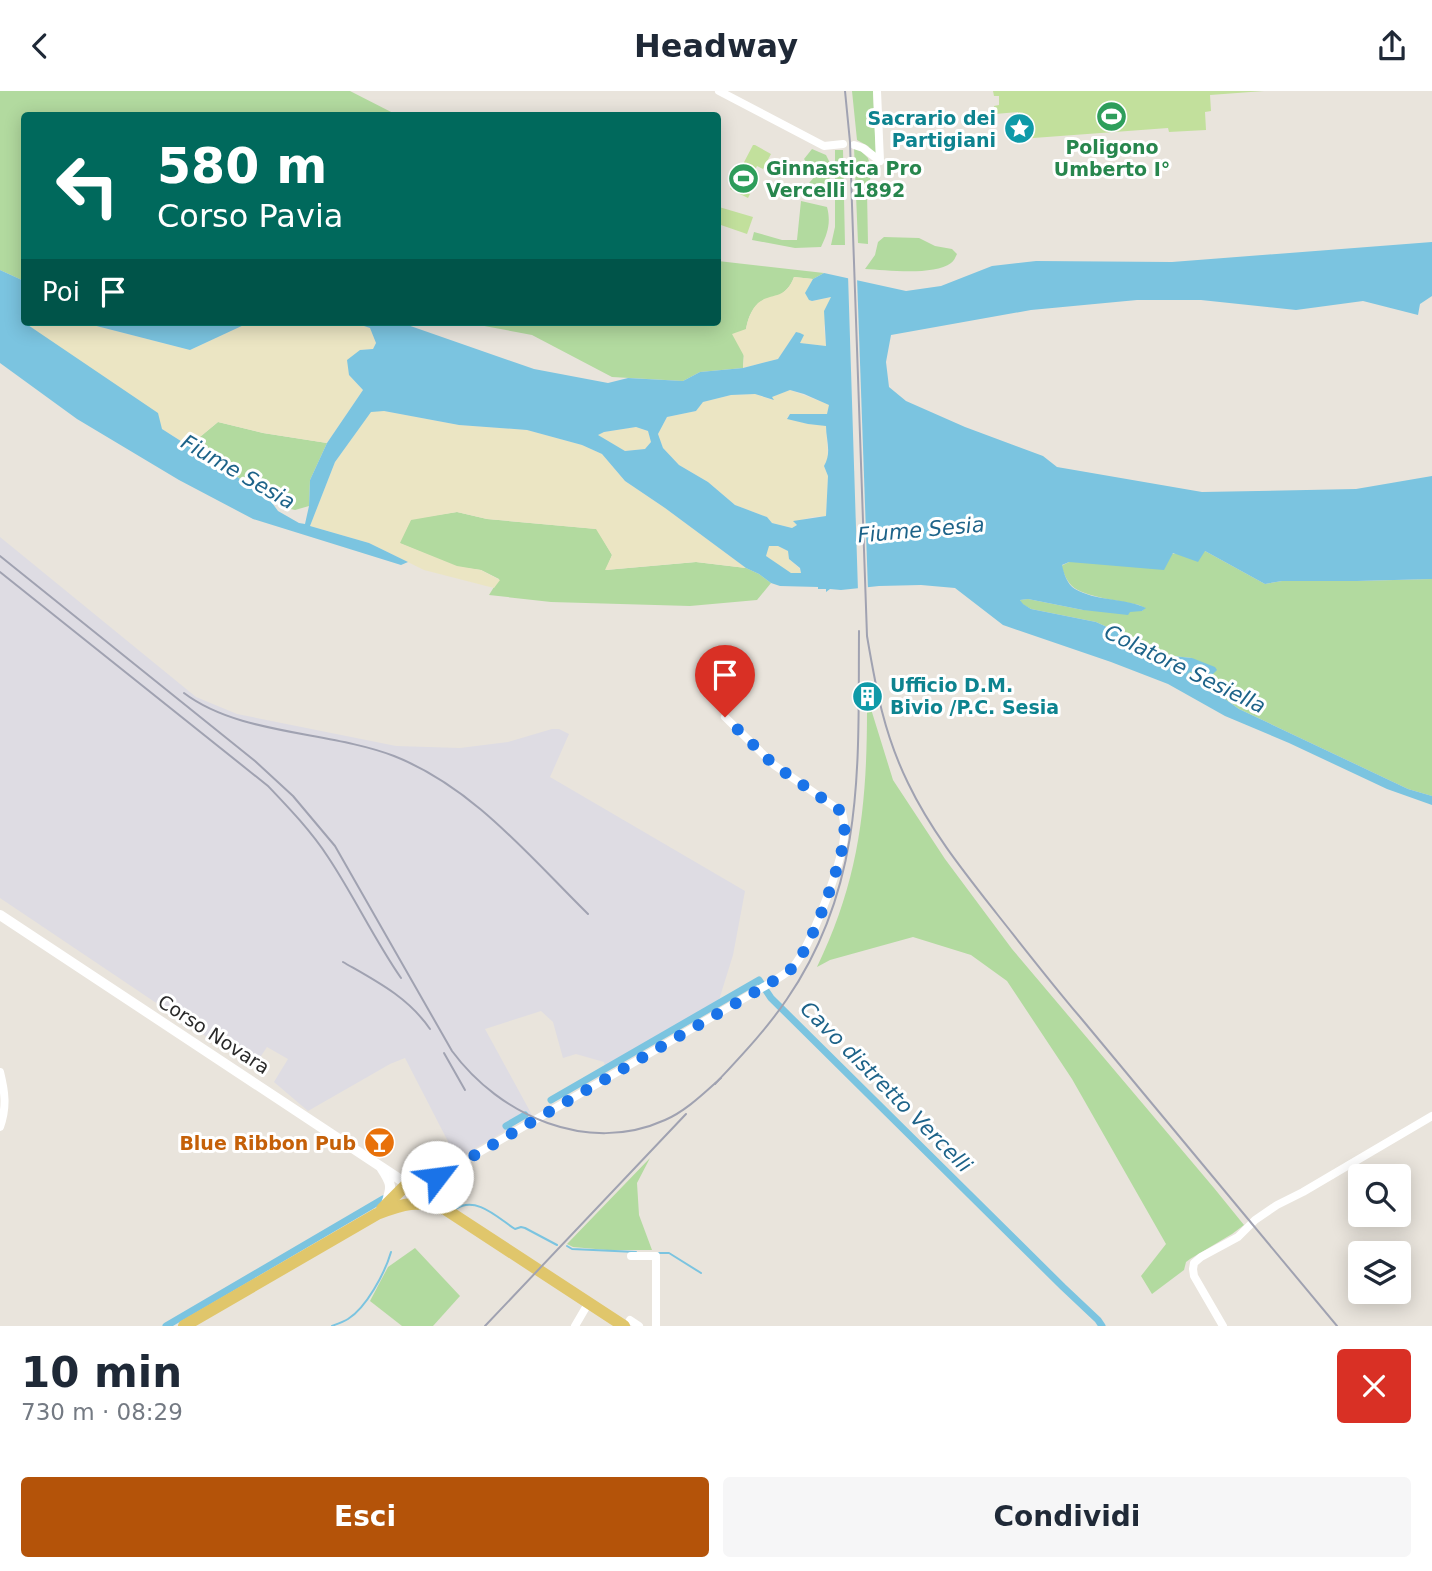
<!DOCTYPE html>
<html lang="it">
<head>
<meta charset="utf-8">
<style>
	:root { --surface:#fff; --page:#f6f6f7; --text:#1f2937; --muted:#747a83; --accent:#b45309 }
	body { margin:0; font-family:"DejaVu Sans",sans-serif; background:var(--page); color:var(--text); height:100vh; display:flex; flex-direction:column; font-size:26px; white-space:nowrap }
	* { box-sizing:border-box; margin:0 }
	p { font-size:23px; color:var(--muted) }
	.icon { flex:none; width:38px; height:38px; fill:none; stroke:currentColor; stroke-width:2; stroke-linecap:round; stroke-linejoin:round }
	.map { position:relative; height:1235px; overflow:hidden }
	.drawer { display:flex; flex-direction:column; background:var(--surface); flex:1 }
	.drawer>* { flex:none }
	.top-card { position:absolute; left:21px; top:21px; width:700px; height:214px; border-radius:7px; box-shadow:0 4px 18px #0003; background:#00695c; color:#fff; overflow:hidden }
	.buttons { position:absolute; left:1348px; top:1073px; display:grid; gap:14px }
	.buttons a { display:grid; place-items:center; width:63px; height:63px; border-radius:7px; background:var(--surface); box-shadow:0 4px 18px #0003; font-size:35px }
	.pin { position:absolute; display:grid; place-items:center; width:60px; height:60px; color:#fff; margin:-72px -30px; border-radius:50% 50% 50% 0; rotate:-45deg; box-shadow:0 0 7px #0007 }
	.pin .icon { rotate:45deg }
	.me { position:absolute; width:77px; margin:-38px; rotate:60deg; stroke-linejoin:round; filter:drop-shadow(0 0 5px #0008) }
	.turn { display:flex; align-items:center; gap:24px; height:147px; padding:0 21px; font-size:32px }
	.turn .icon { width:91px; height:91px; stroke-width:2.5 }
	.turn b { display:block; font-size:49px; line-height:60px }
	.then { display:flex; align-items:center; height:66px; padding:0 21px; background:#0003; gap:14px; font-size:26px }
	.round { display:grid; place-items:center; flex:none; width:74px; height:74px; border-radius:7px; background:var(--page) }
	.headline { display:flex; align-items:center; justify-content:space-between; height:119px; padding:0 21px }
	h1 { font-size:42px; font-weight:700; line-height:52px }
	.action { display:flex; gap:14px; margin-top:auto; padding:14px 21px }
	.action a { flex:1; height:80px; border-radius:7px; background:var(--accent); color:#fff; font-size:28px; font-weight:700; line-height:80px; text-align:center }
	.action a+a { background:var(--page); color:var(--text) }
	header { display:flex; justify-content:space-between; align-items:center; height:91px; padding:0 21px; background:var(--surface); font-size:32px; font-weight:700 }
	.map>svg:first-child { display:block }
	.industrial { fill:#dedce3 }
	.green { fill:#b2da9f }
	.sand { fill:#ebe5c3 }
	.pitch { fill:#c2e09c }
	.water { fill:#7bc4e0; fill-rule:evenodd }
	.pier { fill:#e9e4dc }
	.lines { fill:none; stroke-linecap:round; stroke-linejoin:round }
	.stream { stroke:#7bc4e0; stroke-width:2 }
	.canal { stroke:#7bc4e0; stroke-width:7 }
	.street { stroke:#fff; stroke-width:8 }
	.secondary { stroke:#fff; stroke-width:10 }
	.primary { stroke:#e0c66b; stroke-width:12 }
	.rail { stroke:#a0a2b1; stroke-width:2 }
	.route { stroke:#1a73e8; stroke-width:12; stroke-dasharray:0 21.6 }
	.labels { text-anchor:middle; stroke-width:6; stroke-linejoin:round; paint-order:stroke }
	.culture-label { font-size:19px; font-weight:bold; fill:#0d838f; stroke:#fff; text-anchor:end }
	.leisure-label { font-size:19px; font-weight:bold; fill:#27864d; stroke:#fff }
	.street-label { font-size:19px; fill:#292929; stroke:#fff }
	.food-label { font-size:19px; font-weight:bold; fill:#c56008; stroke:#fff; text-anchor:end }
	.water-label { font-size:21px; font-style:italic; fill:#1d6389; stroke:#fff }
</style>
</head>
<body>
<header><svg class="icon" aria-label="back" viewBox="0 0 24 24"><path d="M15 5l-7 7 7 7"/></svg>Headway<svg class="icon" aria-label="share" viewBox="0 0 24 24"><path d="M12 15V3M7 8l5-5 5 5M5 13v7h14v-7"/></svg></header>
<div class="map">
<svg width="1432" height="1235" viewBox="0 0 1432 1235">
	<rect width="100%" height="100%" fill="#e9e4dc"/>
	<!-- industrial -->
	<path class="industrial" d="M0,446L196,606L237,623L396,655L460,657L508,651L552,638H559L569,643L550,686L745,800L733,864L719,909L605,976L604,971L576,963L563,967L553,931L541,920L485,938L532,1024L457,1068L405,967L390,973L308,1020L274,991L288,968L267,956L253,977L0,807Z"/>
	<!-- green -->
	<g class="green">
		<path d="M0,0H350L397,24H24V190L0,179Z"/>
		<path d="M852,0H873L876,64L868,55L857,49Z"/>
		<path d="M854,56L860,59L868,67L872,81L867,100L868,153L858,152Z"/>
		<path d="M812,58L826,64L830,72L829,105L820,107L803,99L816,84L804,68Z"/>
		<path d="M835,59H843L845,154H831L835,136Z"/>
		<path d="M801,110L827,116C831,131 828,142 821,156L795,157L752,149L754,141L782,149H797Z"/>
		<path d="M884,146L919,147L935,155L952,158L957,163C955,167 954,170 951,172C934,185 886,179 865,178L875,164L878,151Z"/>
		<path d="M718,170L824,182L813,188L794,186C791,195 784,203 775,206C770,208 763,208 759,212C742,226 745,256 743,277L700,281L683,290L612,286L532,244L463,231H718Z"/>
		<path d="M218,331L263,342L327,352L310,389L309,415L295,419L286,417L189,355Z"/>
		<path d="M457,421L487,428L597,438L612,464L606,479L696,471L746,477L759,483L771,492L757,509L690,515L551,511L489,504L499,488L481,479L457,476L399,452L411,428Z"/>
		<path d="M1205,460L1265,493L1282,490H1357L1432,488V705L1408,698L1239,618L1194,586L1187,584L1190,581L1199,583L1192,567L1163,564L1153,557L1096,531L1031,518L1022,513L1020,509L1028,508L1083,519L1142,520L1145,517L1139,514C1123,510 1083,506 1072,495C1066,489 1064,482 1061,475L1069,471Z"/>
		<path d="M871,618L893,689L945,768L1012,858L1214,1097L1244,1134L1232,1143L1190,1168L1186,1171L1184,1179L1152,1203L1141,1185L1166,1153L1072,988L1007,890L971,864L913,846L830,869L817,876C859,789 867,715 867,620Z"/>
		<path d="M650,1067L637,1092L639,1124L652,1159H607L573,1156L567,1153Z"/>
		<path d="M415,1157L460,1205L433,1235H402L370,1210L388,1176Z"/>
	</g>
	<!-- sand -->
	<g class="sand">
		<path d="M794,186L813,188L809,197V209L813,210L832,206L824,236L826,255L799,252L796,241L778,268L743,277L744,265L732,243L746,238C748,228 751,219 758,212C771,201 785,210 794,186Z"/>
		<path d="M20,229H24V231H81L190,259L246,233L355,232L370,237L376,252L373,258L360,259L349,284L363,299L327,352L263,342L218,331L189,355L162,338Z"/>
		<path d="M790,299L830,314L827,323H790L787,327L808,333L826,334L828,368L824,375L828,385L826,425L812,426L794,431L797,434L792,437L772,432L767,426L735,414L708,391L679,374L663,357L658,343L667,326L696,320L703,311L731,304L755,303L772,309L771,306Z"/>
		<path d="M371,320H384L459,334L527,339L582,354L602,363L625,390L665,417L746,477L696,471L605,479L612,464L596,438L487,428L457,421L411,429L400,452L457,475L481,479L500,489L494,497L424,479L369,452L310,435L335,371Z"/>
		<path d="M636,336L648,340L651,351L645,358L625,360L597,344L604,341Z"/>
		<path d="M768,455H778L788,460L789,468L800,478L801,482L791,483L766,465Z"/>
	</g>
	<!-- pitch -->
	<g class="pitch">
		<path d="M993,0H1264L1210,4L1211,20L1205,21L1206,39L1169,41L1168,37L1020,48L1018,21L995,23L994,15L999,14V5H994Z"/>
		<path d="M753,54H755L771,63L763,78L757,75L744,100L750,103L748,107L730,98Z"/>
		<path d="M719,116L753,126L747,143L718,133V121Z"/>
	</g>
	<!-- water -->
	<path class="water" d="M1432,151V205L1420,213L1418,224L1363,210L1296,219L1201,209H1137L1031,219L891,244L886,271L889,296L906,310L965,336L1043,365L1057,376L1202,401L1356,398L1432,385V488L1357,490H1282L1265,493L1205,460L1198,471L1173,462L1164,479L1069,471L1062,474C1064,483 1067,493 1075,498C1095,510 1125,507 1146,517L1142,520L1130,521L1128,524L1083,519L1028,508L1020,509L1023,513L1031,518L1096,531L1153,557L1163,564L1192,567L1215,576L1217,579L1213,583H1199L1190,581L1187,584L1194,586L1239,618L1408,698L1432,705V714L1387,698L1289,652L1225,625L1168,593L1111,571L1003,534L955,497L921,494L879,495L841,499L830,498L826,501V498H818V496L780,495L771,492L759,483L746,477L665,417L625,390L602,363L582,354L527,339L459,334L384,320L371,321L335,371L310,435L369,452L408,471L401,474L253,428L179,389L77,328L0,272V179L24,190V229L22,230L158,322L162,338L267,405L278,420L299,432L305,433L309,415L310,389L327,352L363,299L349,284L347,269L360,259L373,258L376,252L370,237L355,232L246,233L190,259L81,231H399L534,278L608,292L628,287L683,290L700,281L743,277L778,268L796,241L800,242L804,244L800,252L826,255L824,220L831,206L812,210L809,209L805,202L813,188L824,182L906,200L941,195L992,175L1036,170L1172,171ZM790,299L804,303L829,314L827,323H790L787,328L808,333L826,335C826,349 832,362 824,375L828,385L826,425L793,430L797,434L792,437L772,432L767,426L735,414L708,391L679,374L663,357L658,343L667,326L696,320L703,311L731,304L755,303L774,309L772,306ZM636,336L648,340L651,351L645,358L625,360L598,344L604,341ZM769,455H778L788,460L789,468L800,477L801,482H791L766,465Z"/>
	<!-- pier -->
	<path class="pier" d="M848,184L857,186L868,499L858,500Z"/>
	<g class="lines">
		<!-- stream -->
		<g class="stream">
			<path d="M456,1118C476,1104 499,1128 515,1138L521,1136L525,1137L557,1154"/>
			<path d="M567,1155L572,1158L636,1161"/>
			<path d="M659,1162H669L701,1182"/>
			<path d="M332,1235C337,1233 343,1231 348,1228C366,1217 385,1182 391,1161"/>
		</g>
		<!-- canal -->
		<g class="canal">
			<path d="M551,1009L759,889L771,907L1063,1196L1098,1229L1102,1235"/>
			<path d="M506,1035L525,1024"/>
			<path d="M166,1235L383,1108"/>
		</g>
		<!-- street -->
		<g class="street">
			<path d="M719,0L824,55L843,53"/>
			<path d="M877,0L880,70"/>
			<path d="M854,54L863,57L880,70"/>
			<path d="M0,981C5,1001 7,1016 0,1036"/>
			<path d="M416,1098L767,894C776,888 787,883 794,875C812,852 837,783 843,754C845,743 845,732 842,721L774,674L725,626"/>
			<path d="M631,1165H656V1235"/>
			<path d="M630,1229L639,1235"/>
			<path d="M575,1235L589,1211"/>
			<path d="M1223,1235L1194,1185L1193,1178L1194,1172L1201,1166L1238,1146L1255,1129L1277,1114L1303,1101L1432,1025"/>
		</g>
		<!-- secondary -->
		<g class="secondary">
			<path d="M0,824L407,1093"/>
			<path d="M382,1078C392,1093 392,1096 386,1113"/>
		</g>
		<!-- primary -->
		<g class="primary">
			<path d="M382,1118L407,1093L435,1112"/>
			<path d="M184,1235L377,1123C405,1112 416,1109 445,1118L624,1235"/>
		</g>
		<!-- rail -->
		<g class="rail">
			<path d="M845,0L850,51L852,114L867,545C876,598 884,643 908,692C931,740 964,781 997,823C1024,857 1051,892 1080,926C1166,1029 1251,1132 1337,1235"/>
			<path d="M0,465L255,670L293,705L335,755L452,960C500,1025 588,1064 665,1029C686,1020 704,1002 721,987"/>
			<path d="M0,481L268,695C289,717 311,740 328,766C354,805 374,848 401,887"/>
			<path d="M184,602C239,644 329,640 394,665C473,696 529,765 588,823"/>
			<path d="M343,871C376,890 408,906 430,938"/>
			<path d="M444,962L465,999"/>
			<path d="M715,993C741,965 766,939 787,908C866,793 858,672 859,540"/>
			<path d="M485,1235L686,1023"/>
		</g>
	</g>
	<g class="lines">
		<!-- route -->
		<path class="route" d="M437,1086L767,894C776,888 787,883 794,875C813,852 837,783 843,754C845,743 845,732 842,721L774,674L725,626"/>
	</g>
	<!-- icons -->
	<defs>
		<symbol id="stadium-disc" viewBox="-11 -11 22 22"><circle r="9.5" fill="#2e9e5b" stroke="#fff"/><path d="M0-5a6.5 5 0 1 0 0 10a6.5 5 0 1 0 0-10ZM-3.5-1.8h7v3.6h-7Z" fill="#fff"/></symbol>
		<symbol id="sight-disc" viewBox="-11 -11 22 22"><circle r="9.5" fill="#0f9aa8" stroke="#fff"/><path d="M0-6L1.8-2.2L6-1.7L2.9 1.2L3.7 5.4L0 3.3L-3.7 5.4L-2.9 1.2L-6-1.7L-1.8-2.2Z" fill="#fff"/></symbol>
		<symbol id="building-disc" viewBox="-11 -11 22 22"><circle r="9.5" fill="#0f9aa8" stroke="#fff"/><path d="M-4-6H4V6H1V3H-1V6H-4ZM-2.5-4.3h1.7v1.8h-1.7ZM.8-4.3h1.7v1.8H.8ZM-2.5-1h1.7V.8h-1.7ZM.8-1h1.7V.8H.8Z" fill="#fff"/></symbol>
		<symbol id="bar-disc" viewBox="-11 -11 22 22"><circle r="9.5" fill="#e8710a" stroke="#fff"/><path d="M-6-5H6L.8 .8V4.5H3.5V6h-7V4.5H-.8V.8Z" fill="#fff"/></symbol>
	</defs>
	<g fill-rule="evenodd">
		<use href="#stadium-disc" x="1094" y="8" width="35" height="35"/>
		<use href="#sight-disc" x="1002" y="20" width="35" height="35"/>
		<use href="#stadium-disc" x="726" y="70" width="35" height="35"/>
		<use href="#building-disc" x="850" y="588" width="35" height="35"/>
		<use href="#bar-disc" x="362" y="1034" width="35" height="35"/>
	</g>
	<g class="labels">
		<!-- culture labels -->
		<g class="culture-label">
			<text x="996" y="34">Sacrario dei<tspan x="996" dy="22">Partigiani</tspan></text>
			<text x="890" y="601" text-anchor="start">Ufficio D.M.<tspan x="890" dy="22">Bivio /P.C. Sesia</tspan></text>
		</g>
		<!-- leisure labels -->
		<g class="leisure-label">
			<text x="1112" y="63">Poligono<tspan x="1112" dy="22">Umberto I°</tspan></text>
			<text x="766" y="84" text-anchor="start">Ginnastica Pro<tspan x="766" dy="22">Vercelli 1892</tspan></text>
		</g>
		<!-- street labels -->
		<g class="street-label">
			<text transform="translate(214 943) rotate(33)" y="7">Corso Novara</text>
		</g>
		<!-- food labels -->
		<g class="food-label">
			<text x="356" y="1059">Blue Ribbon Pub</text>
		</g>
		<!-- water labels -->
		<g class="water-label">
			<text transform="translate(238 381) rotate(30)" y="7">Fiume Sesia</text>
			<text transform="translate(921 439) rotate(-5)" y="7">Fiume Sesia</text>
			<text transform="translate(1185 578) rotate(26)" y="7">Colatore Sesiella</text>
			<text transform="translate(886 996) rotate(45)" y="7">Cavo distretto Vercelli</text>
		</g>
	</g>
</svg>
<div class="buttons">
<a><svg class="icon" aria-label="search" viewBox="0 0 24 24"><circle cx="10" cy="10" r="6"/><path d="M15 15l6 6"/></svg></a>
<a><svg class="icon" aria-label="layers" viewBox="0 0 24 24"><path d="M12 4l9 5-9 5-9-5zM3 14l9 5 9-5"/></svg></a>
</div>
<div class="pin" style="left:725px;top:626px;background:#d93025"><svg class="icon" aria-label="arrive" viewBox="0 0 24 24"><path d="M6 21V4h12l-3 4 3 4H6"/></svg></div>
<svg class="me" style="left:437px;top:1086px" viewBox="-20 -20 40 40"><circle r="19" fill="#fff"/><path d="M0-13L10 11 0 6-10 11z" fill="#1a73e8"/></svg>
<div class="top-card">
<div class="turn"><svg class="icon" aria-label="left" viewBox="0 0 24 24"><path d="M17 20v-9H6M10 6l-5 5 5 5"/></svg><div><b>580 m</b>Corso Pavia</div></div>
<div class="then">Poi<svg class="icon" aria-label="arrive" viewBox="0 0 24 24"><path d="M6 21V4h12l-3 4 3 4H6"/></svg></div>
</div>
</div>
<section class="drawer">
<div class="headline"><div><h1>10 min</h1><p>730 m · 08:29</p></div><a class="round" style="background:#d93025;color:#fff"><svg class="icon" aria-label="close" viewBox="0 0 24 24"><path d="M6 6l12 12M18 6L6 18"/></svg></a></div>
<div class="action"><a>Esci</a><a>Condividi</a></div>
</section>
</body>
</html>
